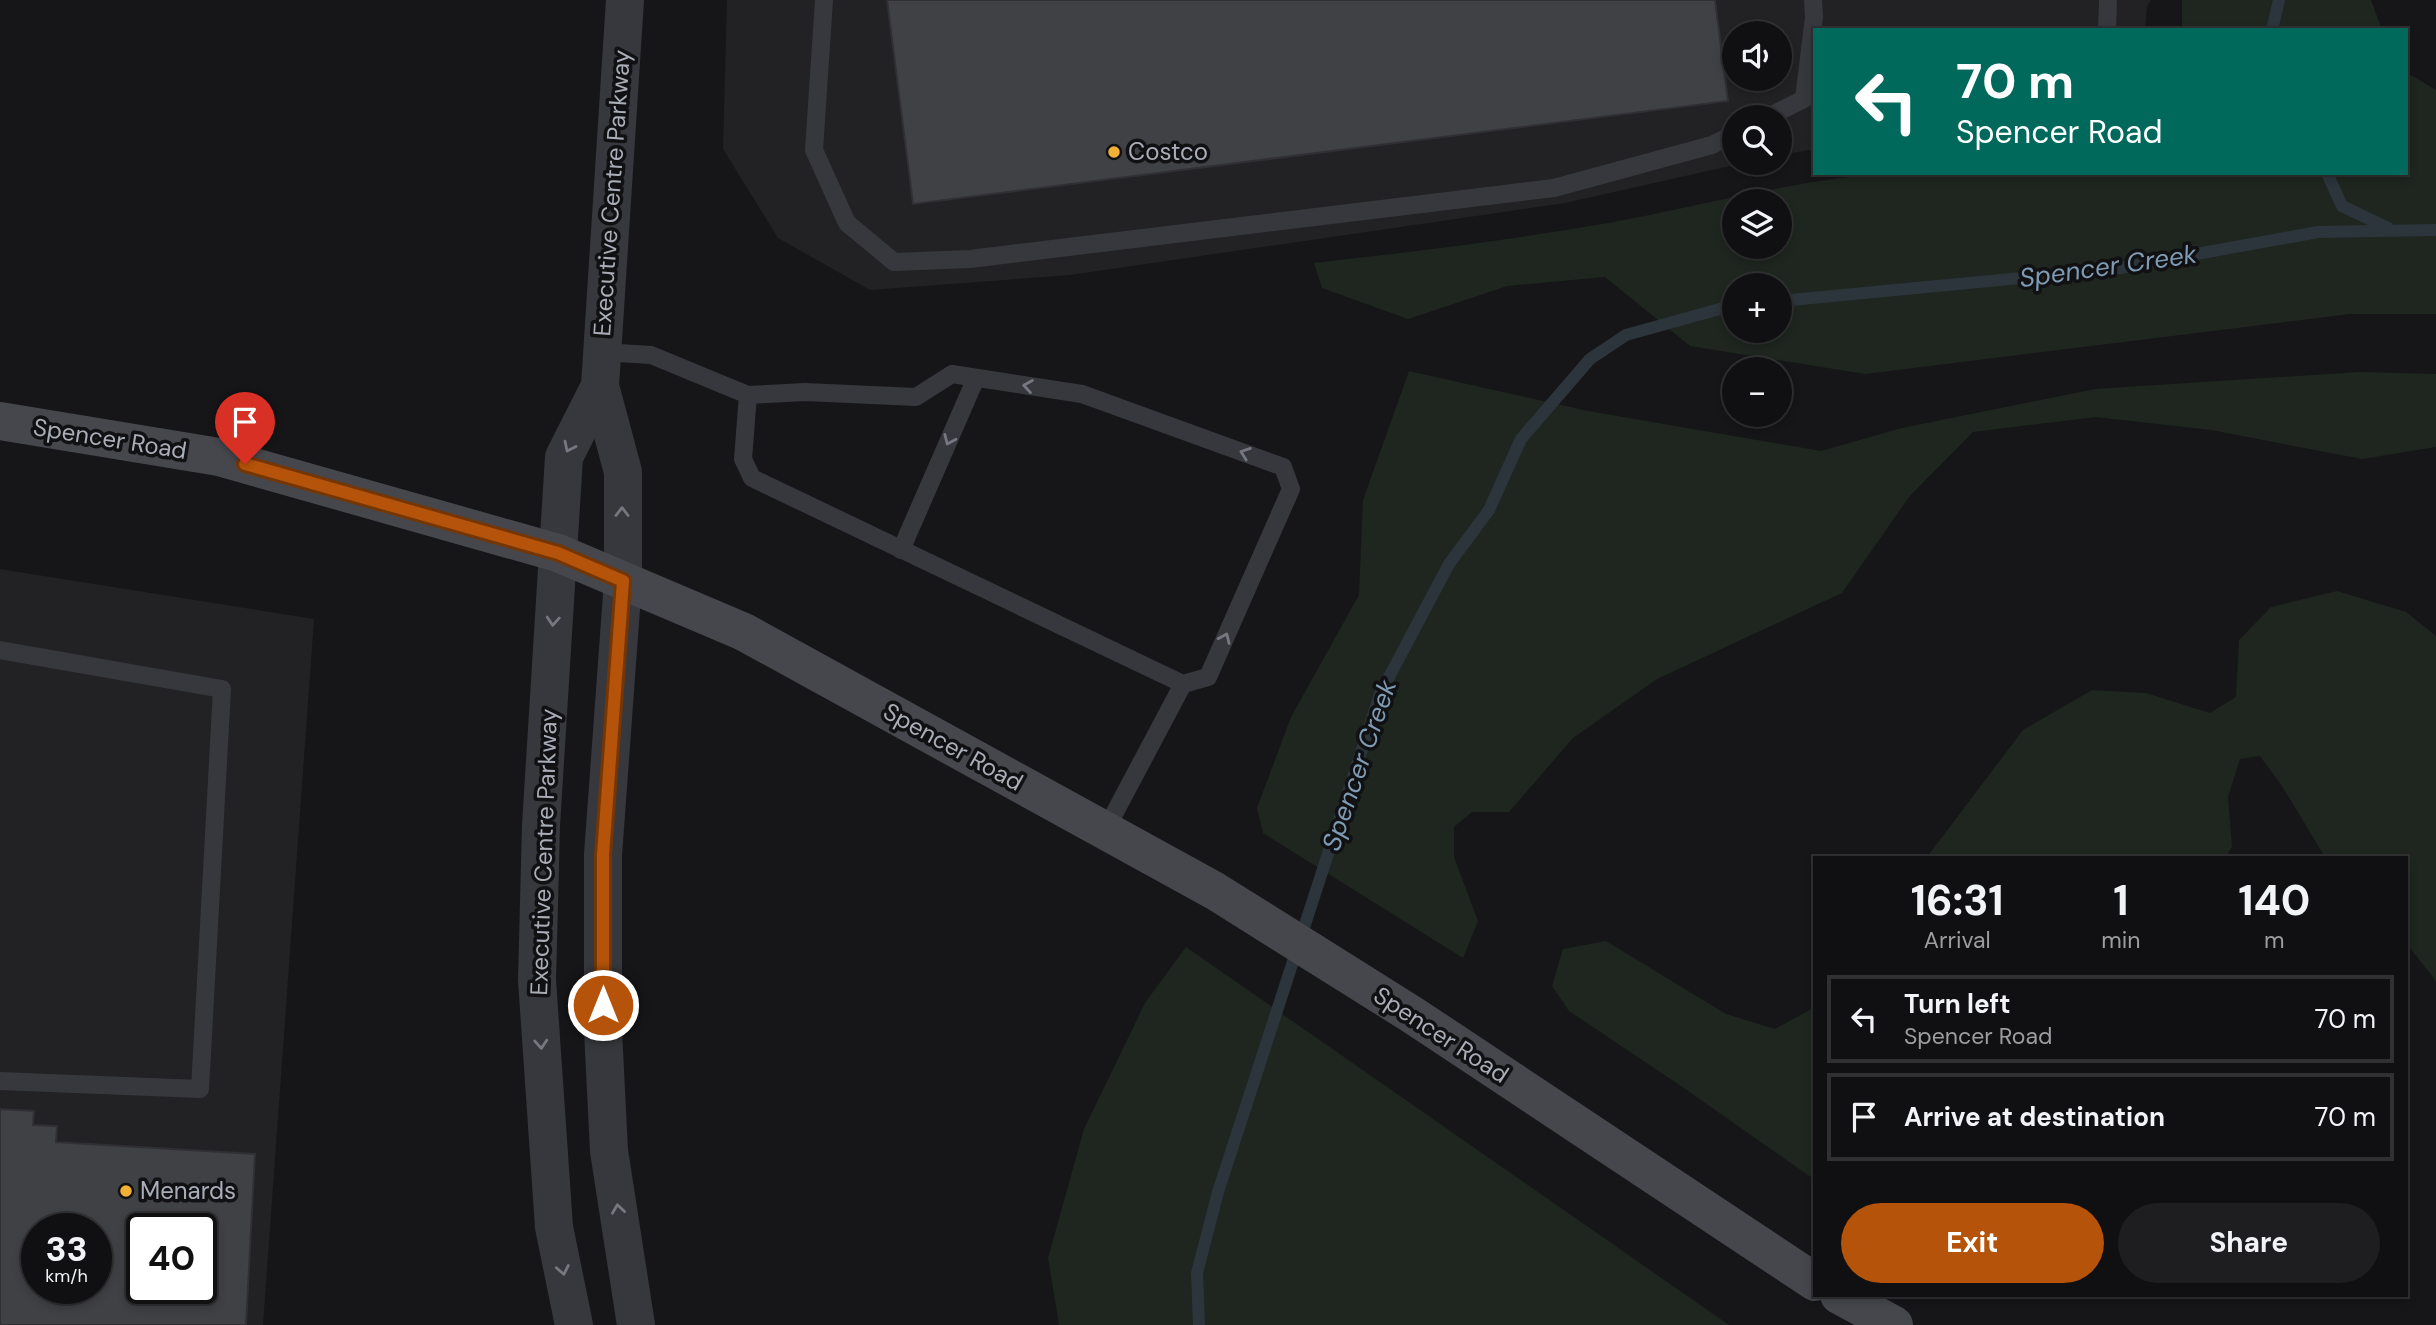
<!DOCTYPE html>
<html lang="en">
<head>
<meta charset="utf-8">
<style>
	:root { --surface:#101012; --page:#1e1e20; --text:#f1f3f6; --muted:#9c9d9f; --line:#303032; --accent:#b45309 }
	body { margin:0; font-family:"DM Sans",sans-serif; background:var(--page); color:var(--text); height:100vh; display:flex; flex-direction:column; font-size:26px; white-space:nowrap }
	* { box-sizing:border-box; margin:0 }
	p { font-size:23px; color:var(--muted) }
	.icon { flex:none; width:38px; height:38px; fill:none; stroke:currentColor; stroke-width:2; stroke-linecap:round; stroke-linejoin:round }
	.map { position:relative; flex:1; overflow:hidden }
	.panel { position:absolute; left:1813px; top:856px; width:595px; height:441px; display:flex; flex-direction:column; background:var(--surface); border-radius:0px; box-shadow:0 4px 10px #0003,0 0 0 2px var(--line) }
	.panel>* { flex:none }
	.guide { position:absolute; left:1813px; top:28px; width:595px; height:147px; border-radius:0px; box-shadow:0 4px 10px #0003,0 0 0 2px var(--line); background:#00695c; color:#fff; overflow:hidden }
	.fabs { position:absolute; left:1722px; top:21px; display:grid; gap:14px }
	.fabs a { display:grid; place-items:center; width:70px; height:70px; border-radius:50%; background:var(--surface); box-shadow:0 4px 10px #0003,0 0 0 2px var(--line); font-size:35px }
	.speed { position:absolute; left:21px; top:1213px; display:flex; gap:14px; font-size:35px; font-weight:700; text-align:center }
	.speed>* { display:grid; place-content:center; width:91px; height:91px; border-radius:50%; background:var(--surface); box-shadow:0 4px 10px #0003,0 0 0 2px var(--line); line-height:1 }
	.speed small { font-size:18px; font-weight:400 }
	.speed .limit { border:4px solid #111; border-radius:10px; background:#fff; color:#111 }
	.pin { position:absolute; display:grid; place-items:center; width:60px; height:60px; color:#fff; margin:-72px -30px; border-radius:50% 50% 50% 0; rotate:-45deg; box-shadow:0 0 7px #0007 }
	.pin .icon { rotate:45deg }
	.me { position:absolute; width:77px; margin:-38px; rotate:0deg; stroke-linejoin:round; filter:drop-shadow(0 0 5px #0008) }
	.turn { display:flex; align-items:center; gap:24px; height:147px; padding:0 28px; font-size:32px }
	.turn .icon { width:91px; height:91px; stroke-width:2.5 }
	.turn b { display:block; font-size:49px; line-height:60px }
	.eta { display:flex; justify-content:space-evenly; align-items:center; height:119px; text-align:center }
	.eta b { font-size:42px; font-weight:700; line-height:49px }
	.primary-button { display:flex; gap:14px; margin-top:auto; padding:14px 28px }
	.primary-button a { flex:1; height:80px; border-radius:42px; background:var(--accent); color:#fff; font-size:28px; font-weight:700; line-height:80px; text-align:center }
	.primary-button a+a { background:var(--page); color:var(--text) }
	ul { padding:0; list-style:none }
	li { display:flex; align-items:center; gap:21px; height:88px; margin:0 14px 10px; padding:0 14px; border:4px solid var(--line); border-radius:0px }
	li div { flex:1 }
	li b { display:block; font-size:26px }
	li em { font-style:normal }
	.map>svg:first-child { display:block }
	.built { fill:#222225; fill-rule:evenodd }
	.green { fill:#1e261f; fill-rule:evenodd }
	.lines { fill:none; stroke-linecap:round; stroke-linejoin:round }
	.stream { stroke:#2c353c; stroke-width:12 }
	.building { fill:#404145; stroke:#303034; stroke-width:2; fill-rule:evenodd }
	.service { stroke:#37383d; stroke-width:18 }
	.tertiary { stroke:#37383d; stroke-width:38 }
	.secondary { stroke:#45474d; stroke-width:38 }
	.oneway { stroke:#757881 }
	.route-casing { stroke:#753606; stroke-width:18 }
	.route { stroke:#b45309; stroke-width:12 }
	.poi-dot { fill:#f2b134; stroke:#111113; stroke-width:2.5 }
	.labels { text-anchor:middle; stroke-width:7; stroke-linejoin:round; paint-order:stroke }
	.poi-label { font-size:24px; fill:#a8adb8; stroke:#111113; text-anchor:start }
	.street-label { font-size:24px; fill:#a8adb8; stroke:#111113 }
	.water-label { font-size:26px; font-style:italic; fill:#7f9bb3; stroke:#111113 }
</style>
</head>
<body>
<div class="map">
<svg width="2436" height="1325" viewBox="0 0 2436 1325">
	<rect width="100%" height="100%" fill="#161618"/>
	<!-- built -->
	<g class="built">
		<path d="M727,0H2151L2147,6L2145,30H1815V149L1780,155V117H1734V163H1743L1565,203L1070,275L870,290L778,238L723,149ZM1734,33H1780V79H1734Z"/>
		<path d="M0,569L314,619L263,1325H0ZM37,1228H96V1288H37ZM142,1228H201V1288H142Z"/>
	</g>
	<!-- green -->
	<g class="green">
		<path d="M2182,0H2371L2382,30H2182Z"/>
		<path d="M2406,72L2436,90V314H2350L1865,374L1690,346L1605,277L1507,286L1408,319L1322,288L1314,263C1412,252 1511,240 1608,223C1700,206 1791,181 1885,173H2406ZM1734,201H1780V247H1734ZM1780,285V331H1734V285Z"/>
		<path d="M1409,371L1588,411L1821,451L1902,428L2095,389L2360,372L2436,374V447L2362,459L2211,430L2096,417L1973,432L1909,497L1842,593L1657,679L1573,738L1509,812H1472L1454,827V857L1478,921L1463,958L1263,833L1257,808L1291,717L1359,595L1363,500Z"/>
		<path d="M2337,591L2406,612L2436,636V981L2406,943V858L2325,857L2282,786L2260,756L2240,759L2228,797L2232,847L2226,857H1927L2023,730L2092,690L2146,693L2210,713L2236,697L2239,640L2271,607Z"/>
		<path d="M1606,941L1726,1014L1775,1029L1815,1007V1180L1681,1086L1569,1011L1552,986L1563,949Z"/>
		<path d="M1186,947L1729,1325H1059L1048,1258L1084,1129L1145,1003Z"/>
	</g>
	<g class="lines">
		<!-- stream -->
		<g class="stream">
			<path d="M2272,30L2279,0"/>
			<path d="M2327,173L2342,206L2388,228"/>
			<path d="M1780,301L2114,269L2318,232L2436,230"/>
			<path d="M1199,1325L1197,1273L1218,1192L1380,694L1449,564L1489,510L1521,439L1590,359L1626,335L1734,305"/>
		</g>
	</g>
	<!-- building -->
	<g class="building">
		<path d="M887,0H1715L1728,101L913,204Z"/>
		<path d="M0,1109L34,1111L33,1125L57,1126L56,1142L255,1154L246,1325H0ZM37,1228H96V1288H37ZM142,1228H201V1288H142Z"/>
	</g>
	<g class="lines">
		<!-- service -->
		<g class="service">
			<path d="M824,0L814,150L847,223L894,262L970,259L1554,188L1712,145L1734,134"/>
			<path d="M2107,30L2108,0"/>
			<path d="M1768,117L1804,99L1814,17L1813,0"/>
			<path d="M602,352L651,355L748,395L743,459L752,478L1183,684L1208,677L1291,489L1283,467L1082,394L952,374L916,397L805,392L748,395"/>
			<path d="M901,550L976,378"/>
			<path d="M0,650L222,689L200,1089L0,1081"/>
			<path d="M1105,831L1183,684"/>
		</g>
		<!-- tertiary -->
		<g class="tertiary">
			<path d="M625,0L600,386L623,472V581L603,855V1030L609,1151L636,1325"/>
			<path d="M574,1325L554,1227L537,980L541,825L564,457L600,386"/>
		</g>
		<!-- secondary -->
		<g class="secondary">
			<path d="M0,421L219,457L558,553L744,632L1215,891L1411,1014L1815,1282"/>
			<path d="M1839,1295L1894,1325"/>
		</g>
	</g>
	<!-- one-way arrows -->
	<defs><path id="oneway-chevron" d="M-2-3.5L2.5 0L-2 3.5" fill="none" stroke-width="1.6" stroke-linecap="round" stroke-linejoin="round" transform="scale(1.75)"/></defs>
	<g class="oneway">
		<use href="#oneway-chevron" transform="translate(1028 386) rotate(-171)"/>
		<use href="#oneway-chevron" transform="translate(949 440) rotate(114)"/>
		<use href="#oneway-chevron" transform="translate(569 447) rotate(116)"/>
		<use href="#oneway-chevron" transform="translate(1245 453) rotate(-160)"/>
		<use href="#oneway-chevron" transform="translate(622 512) rotate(-90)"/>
		<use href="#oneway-chevron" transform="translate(553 621) rotate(94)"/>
		<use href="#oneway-chevron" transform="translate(1225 638) rotate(-66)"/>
		<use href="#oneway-chevron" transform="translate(541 1044) rotate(86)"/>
		<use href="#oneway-chevron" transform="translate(618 1209) rotate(-98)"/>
		<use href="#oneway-chevron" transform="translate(563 1270) rotate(79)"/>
	</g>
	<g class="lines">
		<defs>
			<path id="route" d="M245,464L558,553L623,581L603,855V1005"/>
		</defs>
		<!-- route casing -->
		<use href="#route" class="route-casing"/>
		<!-- route -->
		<use href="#route" class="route"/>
	</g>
	<!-- markers -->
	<g class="poi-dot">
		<circle cx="1114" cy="152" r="7"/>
		<circle cx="126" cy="1191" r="7"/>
	</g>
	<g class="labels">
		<!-- poi labels -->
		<g class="poi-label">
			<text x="1128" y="160">Costco</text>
			<text x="140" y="1199">Menards</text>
		</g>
		<!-- street labels -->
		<g class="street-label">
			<text transform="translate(612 193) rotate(-86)" y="8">Executive Centre Parkway</text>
			<text transform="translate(110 439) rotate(9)" y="8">Spencer Road</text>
			<text transform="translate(953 747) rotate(29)" y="8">Spencer Road</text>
			<text transform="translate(544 852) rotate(-88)" y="8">Executive Centre Parkway</text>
			<text transform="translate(1441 1035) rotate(33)" y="8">Spencer Road</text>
		</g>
		<!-- water labels -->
		<g class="water-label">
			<text transform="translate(2108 266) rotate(-8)" y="9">Spencer Creek</text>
			<text transform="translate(1359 765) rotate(-71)" y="9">Spencer Creek</text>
		</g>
	</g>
</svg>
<div class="fabs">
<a><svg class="icon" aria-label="sound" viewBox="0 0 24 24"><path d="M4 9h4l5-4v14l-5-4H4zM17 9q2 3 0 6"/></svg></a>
<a><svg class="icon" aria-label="search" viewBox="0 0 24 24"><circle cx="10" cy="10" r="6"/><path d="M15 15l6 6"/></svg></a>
<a><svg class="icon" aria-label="layers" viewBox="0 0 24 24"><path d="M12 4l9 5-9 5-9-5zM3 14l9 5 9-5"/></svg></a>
<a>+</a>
<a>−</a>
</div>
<div class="speed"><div>33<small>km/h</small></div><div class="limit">40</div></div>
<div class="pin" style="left:245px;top:464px;background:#d93025"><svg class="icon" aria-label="arrive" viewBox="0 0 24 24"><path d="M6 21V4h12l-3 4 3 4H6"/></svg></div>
<svg class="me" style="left:603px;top:1005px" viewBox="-20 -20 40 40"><circle r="17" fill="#b45309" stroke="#fff" stroke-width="3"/><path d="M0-11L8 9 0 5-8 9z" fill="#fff"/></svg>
<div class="guide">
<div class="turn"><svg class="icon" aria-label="left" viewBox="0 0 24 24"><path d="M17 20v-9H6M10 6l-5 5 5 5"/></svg><div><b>70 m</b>Spencer Road</div></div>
</div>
<section class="panel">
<div class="eta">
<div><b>16:31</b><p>Arrival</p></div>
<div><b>1</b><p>min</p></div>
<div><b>140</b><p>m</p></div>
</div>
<ul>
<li><svg class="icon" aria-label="left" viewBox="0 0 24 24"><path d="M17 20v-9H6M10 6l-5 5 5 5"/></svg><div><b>Turn left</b><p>Spencer Road</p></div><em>70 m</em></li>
<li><svg class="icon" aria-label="arrive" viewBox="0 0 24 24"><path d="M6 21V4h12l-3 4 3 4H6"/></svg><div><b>Arrive at destination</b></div><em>70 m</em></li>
</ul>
<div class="primary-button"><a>Exit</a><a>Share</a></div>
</section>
</div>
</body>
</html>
